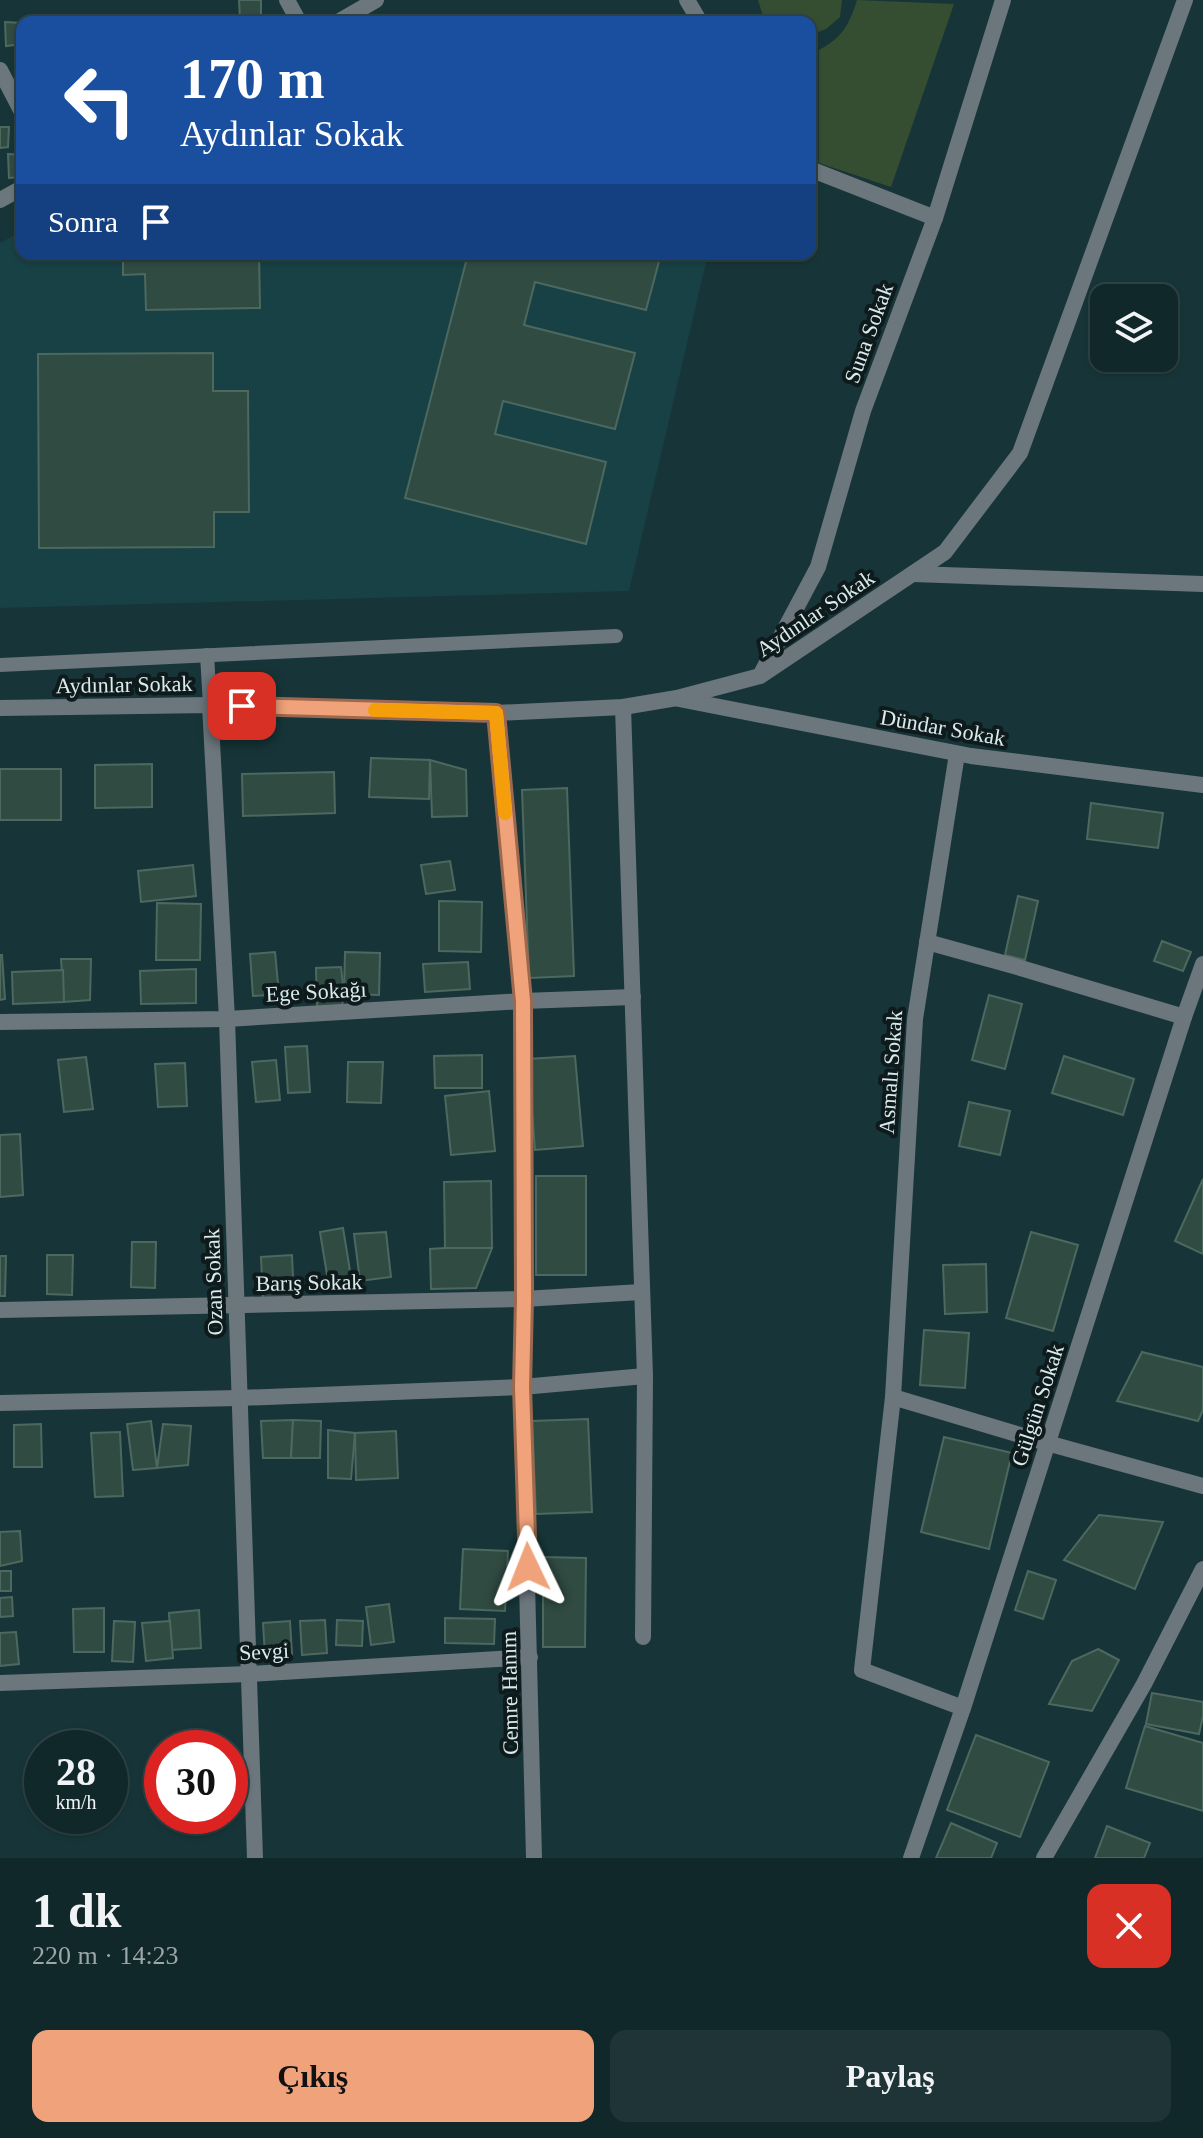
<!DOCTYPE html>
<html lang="tr">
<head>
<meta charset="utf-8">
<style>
	:root { --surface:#11282a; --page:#1e3436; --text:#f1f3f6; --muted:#9ca6a8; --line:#304447; --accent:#f0a27a }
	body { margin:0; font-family:"Times New Roman",serif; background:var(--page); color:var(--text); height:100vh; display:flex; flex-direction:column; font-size:30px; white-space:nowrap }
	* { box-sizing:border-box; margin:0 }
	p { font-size:26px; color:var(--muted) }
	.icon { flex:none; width:44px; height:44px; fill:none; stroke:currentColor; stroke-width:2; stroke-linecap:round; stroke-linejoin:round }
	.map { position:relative; height:1858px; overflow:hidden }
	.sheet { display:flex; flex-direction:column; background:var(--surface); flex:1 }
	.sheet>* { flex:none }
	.hud { position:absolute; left:16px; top:16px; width:800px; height:244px; border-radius:16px; box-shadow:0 2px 6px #0004,0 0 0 2px var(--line); background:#1a4fa0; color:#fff; overflow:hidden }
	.fabs { position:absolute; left:1090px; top:284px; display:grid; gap:16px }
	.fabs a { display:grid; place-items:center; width:88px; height:88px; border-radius:16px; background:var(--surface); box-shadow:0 2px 6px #0004,0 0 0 2px var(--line); font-size:40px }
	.speed { position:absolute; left:24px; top:1730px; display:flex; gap:16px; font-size:40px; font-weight:700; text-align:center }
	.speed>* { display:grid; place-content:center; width:104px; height:104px; border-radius:50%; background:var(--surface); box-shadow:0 2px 6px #0004,0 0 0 2px var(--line); line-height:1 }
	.speed small { font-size:20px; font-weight:400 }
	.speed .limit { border:12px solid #d22; background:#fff; color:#111 }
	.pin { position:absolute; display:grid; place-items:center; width:68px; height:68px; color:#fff; margin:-34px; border-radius:16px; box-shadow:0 4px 12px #0006 }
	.me { position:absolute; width:88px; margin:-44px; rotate:358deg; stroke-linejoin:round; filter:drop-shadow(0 0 6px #0008) }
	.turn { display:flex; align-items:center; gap:28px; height:168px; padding:0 32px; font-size:36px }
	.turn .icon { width:104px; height:104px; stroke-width:2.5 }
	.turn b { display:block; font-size:56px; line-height:68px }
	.then { display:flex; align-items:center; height:76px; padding:0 32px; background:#0003; gap:16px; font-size:30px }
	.round { display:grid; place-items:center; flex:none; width:84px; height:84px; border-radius:16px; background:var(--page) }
	.overview { display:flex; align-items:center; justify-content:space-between; height:136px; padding:0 32px }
	h1 { font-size:48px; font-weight:800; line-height:60px }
	.primary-button { display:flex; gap:16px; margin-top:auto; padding:16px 32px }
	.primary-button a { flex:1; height:92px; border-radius:16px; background:var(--accent); color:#111; font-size:32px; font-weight:800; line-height:92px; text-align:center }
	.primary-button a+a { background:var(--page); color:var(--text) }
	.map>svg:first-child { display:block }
	.built { fill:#174144 }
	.green { fill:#354d31 }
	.building { fill:#304b42; stroke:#4d695f; stroke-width:2 }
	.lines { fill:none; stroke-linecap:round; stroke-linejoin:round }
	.lane { stroke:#6c767d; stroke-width:14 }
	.street { stroke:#6c767d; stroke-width:16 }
	.route-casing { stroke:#9c694f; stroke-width:20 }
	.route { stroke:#f0a27a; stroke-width:14 }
	.slow { stroke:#f59e0b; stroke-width:14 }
	.labels { text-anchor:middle; stroke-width:8; stroke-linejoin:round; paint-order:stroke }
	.street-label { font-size:22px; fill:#daebec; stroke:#0e1a1b }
</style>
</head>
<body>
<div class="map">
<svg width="1203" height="1858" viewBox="0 0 1203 1858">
	<rect width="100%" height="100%" fill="#173538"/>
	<!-- built -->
	<path class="built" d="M22,231V254H708L629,591L0,608V243Z"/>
	<!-- green -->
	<g class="green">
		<path d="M758,0H842L840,17L826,29L810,35V22H767L764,19Z"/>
		<path d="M857,0L954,4L891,187L819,163V50C843,37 849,25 857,0Z"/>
	</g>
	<!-- building -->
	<g class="building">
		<path d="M239,0H261V17L240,19Z"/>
		<path d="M5,22L22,23V44L6,46Z"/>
		<path d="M0,127H9L8,147L0,148Z"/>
		<path d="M8,154L22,155V177L9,178Z"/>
		<path d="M123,254H259L260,308L146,310L145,274L123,275Z"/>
		<path d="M468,254H661L646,310L535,282L524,325L635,353L615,429L503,401L495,434L606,462L586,544L405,498Z"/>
		<path d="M213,353V391H248L249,512H214V547L39,548L38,354Z"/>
		<path d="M371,758L430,760L429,799L369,797Z"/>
		<path d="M430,760L466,770L467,816L432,817Z"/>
		<path d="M152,764V807L95,808V765Z"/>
		<rect x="0" y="769" width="61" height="51"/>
		<path d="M334,772L335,813L243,816L242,774Z"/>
		<path d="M567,788L574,976L529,978L522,790Z"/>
		<path d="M1091,803L1163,813L1158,848L1087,839Z"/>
		<path d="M450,861L455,890L426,894L421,865Z"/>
		<path d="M193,865L196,896L141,902L138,871Z"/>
		<path d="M1018,896L1038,901L1025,960L1005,955Z"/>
		<path d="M439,901L482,902L481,952L439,951Z"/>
		<path d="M157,903L201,904L200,960H156Z"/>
		<path d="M1162,941L1191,952L1183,971L1154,961Z"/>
		<path d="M275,952L279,994L253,996L250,954Z"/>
		<path d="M345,952L380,953L379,995L344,994Z"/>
		<path d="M0,955H2L5,999L0,1000Z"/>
		<path d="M61,959H91L90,1000L64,1002Z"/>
		<path d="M468,962L470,989L425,992L423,964Z"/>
		<path d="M341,967L344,994L342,1006L317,1007L316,968Z"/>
		<path d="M196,969V1003L141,1004L140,971Z"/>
		<path d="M63,970L64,1002L13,1004L12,972Z"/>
		<path d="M989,995L1022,1004L1005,1069L972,1060Z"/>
		<path d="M307,1046L310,1092L288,1093L285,1047Z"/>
		<path d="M482,1055V1088H435L434,1056Z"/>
		<path d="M575,1056L583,1146L535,1150L528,1059Z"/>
		<path d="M1064,1056L1134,1079L1123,1115L1052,1093Z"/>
		<path d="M86,1057L93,1109L64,1112L58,1060Z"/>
		<path d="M276,1060L280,1100L256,1102L252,1062Z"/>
		<path d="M348,1062H383L381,1103L347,1102Z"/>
		<path d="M185,1063L187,1106L158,1107L155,1064Z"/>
		<path d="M489,1091L495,1151L451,1155L445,1096Z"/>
		<path d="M969,1102L1010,1111L1000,1155L959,1146Z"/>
		<path d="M20,1134L23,1195L0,1197V1135Z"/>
		<rect x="536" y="1176" width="50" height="99"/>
		<path d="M1203,1179V1254L1175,1241Z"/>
		<path d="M491,1181L492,1248H445L444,1182Z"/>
		<path d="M343,1228L352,1283L329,1287L320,1232Z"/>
		<path d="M386,1232L391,1277L360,1281L354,1234Z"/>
		<path d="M1031,1232L1078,1245L1053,1331L1006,1318Z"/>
		<path d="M132,1242H156L155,1288L131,1287Z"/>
		<path d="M445,1248H492L476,1288L431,1289L430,1249Z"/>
		<path d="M47,1255H73L72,1295L47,1294Z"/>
		<path d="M292,1255L294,1300L263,1301L261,1257Z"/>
		<path d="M0,1256H6L5,1296H0Z"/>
		<path d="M986,1264L987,1312L945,1314L943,1265Z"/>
		<path d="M924,1330L969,1333L965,1388L920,1385Z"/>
		<path d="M1142,1352L1203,1367V1410L1198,1421L1117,1401Z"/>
		<path d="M588,1419L592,1512L536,1514L532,1421Z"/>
		<path d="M293,1420L291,1458H263L261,1421Z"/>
		<path d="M293,1420L321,1421L320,1458H291Z"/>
		<path d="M151,1421L157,1468L133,1470L127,1424Z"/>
		<path d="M41,1424L42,1467H14V1425Z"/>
		<path d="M163,1424L191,1426L188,1465L157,1468Z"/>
		<path d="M328,1430L355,1433L351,1479L328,1478Z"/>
		<path d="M396,1431L398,1478L356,1480L355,1433Z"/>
		<path d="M120,1432L123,1496L95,1497L91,1433Z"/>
		<path d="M944,1437L1012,1453L989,1549L921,1532Z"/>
		<path d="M1099,1515L1163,1522L1135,1589L1064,1560Z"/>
		<path d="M20,1531L22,1561L0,1566V1532Z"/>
		<path d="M463,1549L508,1551L505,1611L460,1609Z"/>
		<path d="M543,1557L586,1558L585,1647H543Z"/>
		<rect x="0" y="1571" width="11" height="20"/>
		<path d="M1028,1571L1056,1580L1043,1619L1015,1610Z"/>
		<path d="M12,1597L13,1616L0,1617V1598Z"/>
		<path d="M389,1604L394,1642L371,1645L366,1607Z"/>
		<path d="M104,1608V1652H74L73,1609Z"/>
		<path d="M199,1610L201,1648L171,1650L169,1613Z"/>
		<path d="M445,1618L495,1619L494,1644L445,1643Z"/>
		<path d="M325,1620L327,1653L302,1655L300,1621Z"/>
		<path d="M337,1620L363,1621L362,1646L336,1645Z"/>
		<path d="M114,1621L135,1622L133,1662L112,1661Z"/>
		<path d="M170,1621L173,1658L146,1661L142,1623Z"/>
		<path d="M290,1621L292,1655L265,1656L263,1623Z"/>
		<path d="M16,1632L19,1664L0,1666V1633Z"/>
		<path d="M1098,1649L1119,1660L1092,1711L1049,1704L1072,1661Z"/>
		<path d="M1152,1693L1203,1702V1716L1199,1734L1146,1724Z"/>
		<path d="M1145,1726L1203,1743V1811L1126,1788Z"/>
		<path d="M976,1735L1049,1762L1020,1837L947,1810Z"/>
		<path d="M951,1823L997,1843L991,1858H936Z"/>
		<path d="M1107,1826L1150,1843L1144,1858H1095Z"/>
	</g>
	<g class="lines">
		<!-- lane -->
		<g class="lane">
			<path d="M207,655L210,705"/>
			<path d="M0,665L616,636"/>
		</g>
		<!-- street -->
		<g class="street">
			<path d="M287,0L299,22"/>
			<path d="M687,0L700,22"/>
			<path d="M338,22L376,0"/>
			<path d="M0,70L22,112"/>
			<path d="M810,169L935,218"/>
			<path d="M0,200L22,188"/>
			<path d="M913,574L1203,584"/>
			<path d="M761,674L818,567L863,411L935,218L1003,0"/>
			<path d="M679,699L971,756L1203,785"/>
			<path d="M210,705L227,1019L255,1858"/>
			<path d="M623,707L645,1376L643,1637"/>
			<path d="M0,708L210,705L496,713L623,707L677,698L760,676L945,552L1020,453L1185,0"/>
			<path d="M496,713L523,1001L524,1299L522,1387L534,1858"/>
			<path d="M957,754L915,1019L893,1397L862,1670L963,1708"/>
			<path d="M927,942L1014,966L1184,1017"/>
			<path d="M0,1022L227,1019L523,1001L633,997"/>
			<path d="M0,1310L524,1299L641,1292"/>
			<path d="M893,1397L1047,1443L1203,1486"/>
			<path d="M0,1403L239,1398L522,1387L645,1376"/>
			<path d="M0,1683L249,1674L530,1657"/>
			<path d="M911,1858L963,1708L1184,1017L1203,964"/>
			<path d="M1044,1858L1144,1684L1203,1569"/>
		</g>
	</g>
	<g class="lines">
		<defs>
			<path id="route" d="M242,706L496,713L523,1001L524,1299L522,1387L528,1567"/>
		</defs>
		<!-- route casing -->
		<use href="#route" class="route-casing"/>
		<!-- route -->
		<use href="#route" class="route"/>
		<!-- slow -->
		<path class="slow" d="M375,710L496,713L505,813"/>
	</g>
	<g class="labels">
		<!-- street labels -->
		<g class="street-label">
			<text transform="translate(868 333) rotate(-70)" y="8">Suna Sokak</text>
			<text transform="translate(815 613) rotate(-34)" y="8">Aydınlar Sokak</text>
			<text transform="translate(124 684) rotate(-1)" y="8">Aydınlar Sokak</text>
			<text transform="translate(943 727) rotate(10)" y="8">Dündar Sokak</text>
			<text transform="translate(316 991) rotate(-3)" y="8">Ege Sokağı</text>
			<text transform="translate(890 1072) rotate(-86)" y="8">Asmalı Sokak</text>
			<text transform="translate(213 1282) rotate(-92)" y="8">Ozan Sokak</text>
			<text transform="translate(309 1282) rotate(-1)" y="8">Barış Sokak</text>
			<text transform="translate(1037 1405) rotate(-72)" y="8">Gülgün Sokak</text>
			<text transform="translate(264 1651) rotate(-3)" y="8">Sevgi</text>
			<text transform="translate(509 1693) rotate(-91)" y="8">Cemre Hanım</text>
		</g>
	</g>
</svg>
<div class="fabs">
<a><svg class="icon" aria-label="layers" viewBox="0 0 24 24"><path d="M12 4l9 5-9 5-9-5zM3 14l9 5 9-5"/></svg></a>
</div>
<div class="speed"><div>28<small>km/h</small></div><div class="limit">30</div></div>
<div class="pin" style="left:242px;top:706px;background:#d93025"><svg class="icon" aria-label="arrive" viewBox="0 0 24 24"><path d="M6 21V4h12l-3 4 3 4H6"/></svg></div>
<svg class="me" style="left:528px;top:1567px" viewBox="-20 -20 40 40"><path d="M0-17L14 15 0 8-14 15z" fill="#f0a27a" stroke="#fff" stroke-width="4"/></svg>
<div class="hud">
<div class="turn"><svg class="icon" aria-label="left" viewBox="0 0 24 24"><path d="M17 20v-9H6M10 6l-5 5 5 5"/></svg><div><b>170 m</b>Aydınlar Sokak</div></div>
<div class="then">Sonra<svg class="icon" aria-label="arrive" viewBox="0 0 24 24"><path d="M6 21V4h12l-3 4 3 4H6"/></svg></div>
</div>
</div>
<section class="sheet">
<div class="overview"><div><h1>1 dk</h1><p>220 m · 14:23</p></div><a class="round" style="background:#d93025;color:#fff"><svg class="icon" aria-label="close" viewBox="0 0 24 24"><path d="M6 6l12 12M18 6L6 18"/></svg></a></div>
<div class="primary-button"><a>Çıkış</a><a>Paylaş</a></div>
</section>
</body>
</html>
